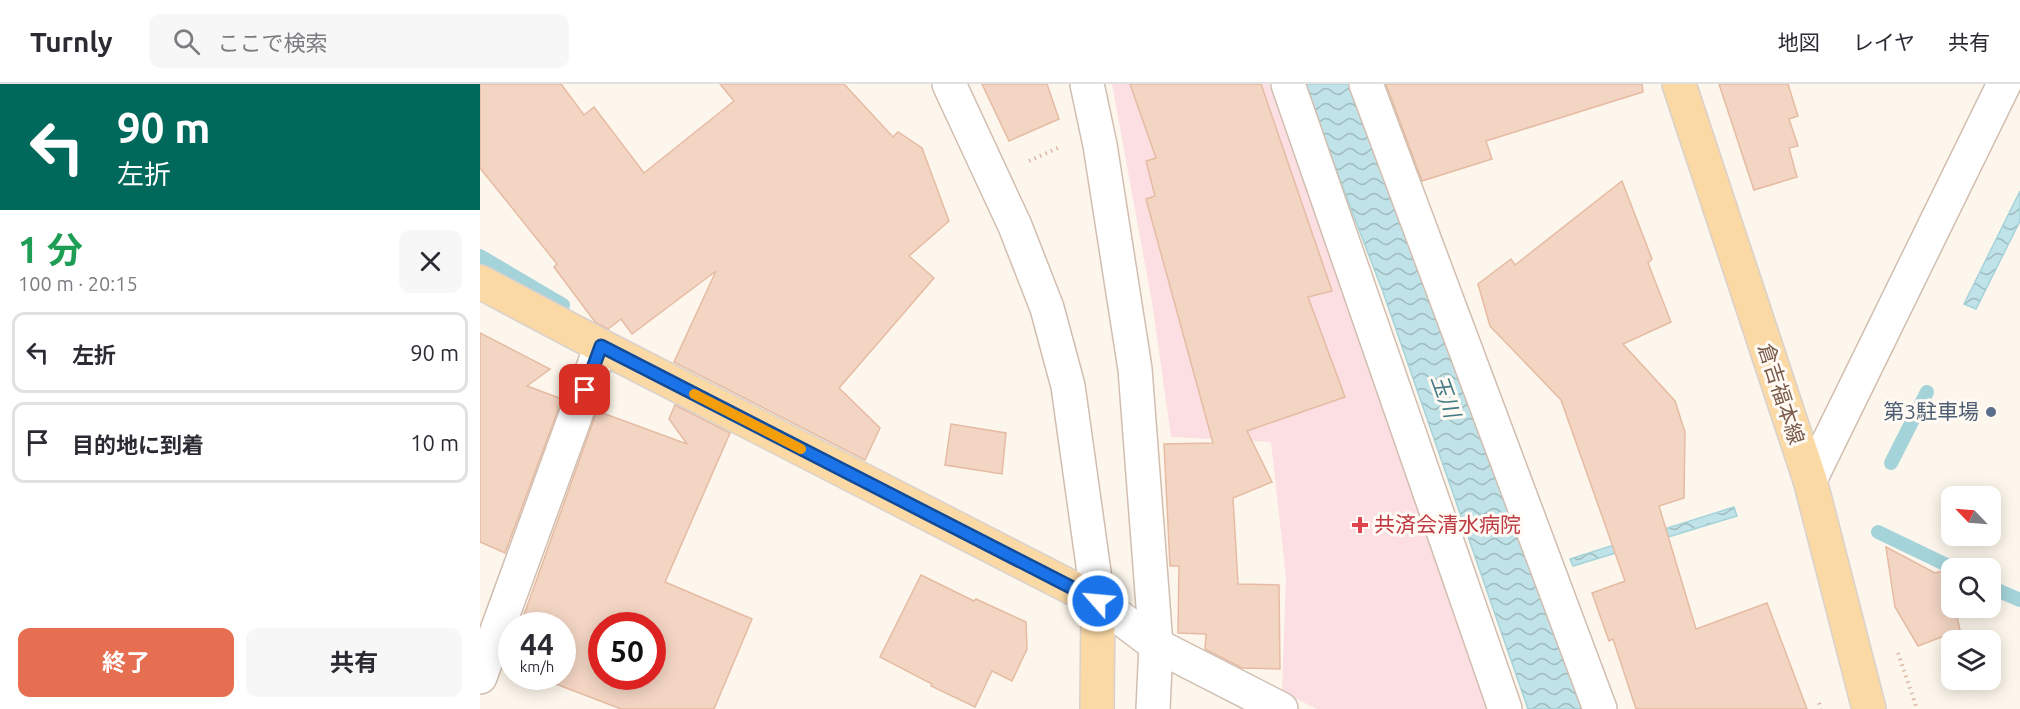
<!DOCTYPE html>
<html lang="ja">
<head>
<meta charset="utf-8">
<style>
	:root { --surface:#fff; --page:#f7f7f7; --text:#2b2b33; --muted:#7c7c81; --line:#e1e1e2; --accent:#e76f51 }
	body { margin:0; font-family:Ubuntu,"Noto Sans JP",sans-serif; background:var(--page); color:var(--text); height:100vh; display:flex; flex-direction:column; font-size:22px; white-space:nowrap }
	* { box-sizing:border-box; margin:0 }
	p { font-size:20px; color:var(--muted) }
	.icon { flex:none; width:33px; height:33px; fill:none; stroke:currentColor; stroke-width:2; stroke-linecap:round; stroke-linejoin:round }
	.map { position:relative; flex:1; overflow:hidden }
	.panel { display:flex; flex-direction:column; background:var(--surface); width:480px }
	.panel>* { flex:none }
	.top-card { background:#00695c; color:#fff; overflow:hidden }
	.needle { width:39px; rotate:295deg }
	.tools { position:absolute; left:1461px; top:402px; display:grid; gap:12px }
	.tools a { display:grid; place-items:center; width:60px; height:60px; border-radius:12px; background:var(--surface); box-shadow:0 3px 15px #0003; font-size:30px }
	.speed { position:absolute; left:18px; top:528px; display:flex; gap:12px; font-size:30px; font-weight:700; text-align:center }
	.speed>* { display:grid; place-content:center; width:78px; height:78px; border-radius:50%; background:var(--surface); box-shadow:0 3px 15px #0003; line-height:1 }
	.speed small { font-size:15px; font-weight:400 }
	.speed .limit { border:9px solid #d22; background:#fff; color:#111 }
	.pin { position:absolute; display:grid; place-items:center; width:51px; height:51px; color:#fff; margin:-26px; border-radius:12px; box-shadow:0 3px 9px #0006 }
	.me { position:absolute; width:66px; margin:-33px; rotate:297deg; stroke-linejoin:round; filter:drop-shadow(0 0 4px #0008) }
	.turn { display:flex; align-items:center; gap:21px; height:126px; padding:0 18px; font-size:27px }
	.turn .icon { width:78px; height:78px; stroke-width:2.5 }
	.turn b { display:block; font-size:42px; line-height:51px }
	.round { display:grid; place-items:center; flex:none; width:63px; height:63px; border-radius:12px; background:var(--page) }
	.head { display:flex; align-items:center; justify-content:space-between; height:102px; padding:0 18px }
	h1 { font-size:36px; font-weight:700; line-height:45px; color:#1e9e55 }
	.cta { display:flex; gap:12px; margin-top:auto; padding:12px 18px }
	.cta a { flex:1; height:69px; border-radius:12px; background:var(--accent); color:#fff; font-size:24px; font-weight:700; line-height:69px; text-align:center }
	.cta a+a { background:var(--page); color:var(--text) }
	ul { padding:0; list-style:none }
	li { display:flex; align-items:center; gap:18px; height:81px; margin:0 12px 9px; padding:0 6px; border:3px solid var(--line); border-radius:12px }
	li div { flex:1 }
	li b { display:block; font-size:22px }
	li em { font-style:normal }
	header { display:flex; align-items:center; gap:36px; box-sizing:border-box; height:84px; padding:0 30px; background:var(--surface); border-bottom:2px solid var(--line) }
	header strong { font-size:28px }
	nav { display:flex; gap:33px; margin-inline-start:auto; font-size:21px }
	.search { width:420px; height:54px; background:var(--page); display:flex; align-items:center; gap:15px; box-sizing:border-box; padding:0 21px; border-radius:12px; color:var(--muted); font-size:22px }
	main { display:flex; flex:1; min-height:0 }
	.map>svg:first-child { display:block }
	.medical { fill:#fbdfe3 }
	.water { fill:url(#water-waves); stroke:#a5d3da; stroke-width:1.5 }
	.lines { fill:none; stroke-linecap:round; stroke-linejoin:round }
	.stream { stroke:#a5d3da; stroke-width:14 }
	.building { fill:#f3d5c3; stroke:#e6bba3; stroke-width:1.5; fill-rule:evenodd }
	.minor-casing { stroke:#d1beb0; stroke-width:36 }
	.major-casing { stroke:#dad1cd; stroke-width:36 }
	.path { stroke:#d9b8a5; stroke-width:4; stroke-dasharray:1.5 4.5; stroke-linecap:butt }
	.minor { stroke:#fff; stroke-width:33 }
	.major { stroke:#fbd9a5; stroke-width:33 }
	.route-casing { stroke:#114b97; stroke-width:15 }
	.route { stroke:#1a73e8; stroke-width:10 }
	.slow { stroke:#f59e0b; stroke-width:10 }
	.service-dot { fill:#5c6f8a; stroke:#fffaf3; stroke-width:2 }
	.health-dot { fill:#e0444e; stroke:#fffaf3; stroke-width:2 }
	.labels { text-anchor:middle; stroke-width:6; stroke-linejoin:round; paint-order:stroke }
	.street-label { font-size:21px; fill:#7a5c4d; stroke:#fffaf3 }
	.service-label { font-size:21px; fill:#4e5e75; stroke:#fffaf3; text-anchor:end }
	.health-label { font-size:21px; fill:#be3a42; stroke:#fffaf3; text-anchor:start }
	.water-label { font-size:22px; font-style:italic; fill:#437c86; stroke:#fffaf3 }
</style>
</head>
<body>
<header>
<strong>Turnly</strong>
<div class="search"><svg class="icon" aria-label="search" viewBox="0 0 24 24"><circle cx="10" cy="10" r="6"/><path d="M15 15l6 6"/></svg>ここで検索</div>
<nav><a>地図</a><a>レイヤ</a><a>共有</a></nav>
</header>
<main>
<section class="panel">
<div class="top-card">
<div class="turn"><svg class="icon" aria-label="left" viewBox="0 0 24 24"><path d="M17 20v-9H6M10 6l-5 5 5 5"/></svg><div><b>90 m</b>左折</div></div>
</div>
<div class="head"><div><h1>1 分</h1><p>100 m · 20:15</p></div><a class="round"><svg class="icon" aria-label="close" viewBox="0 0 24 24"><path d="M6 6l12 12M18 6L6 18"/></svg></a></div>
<ul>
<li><svg class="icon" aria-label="left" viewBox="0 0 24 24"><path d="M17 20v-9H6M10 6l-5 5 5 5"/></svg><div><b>左折</b></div><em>90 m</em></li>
<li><svg class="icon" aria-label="arrive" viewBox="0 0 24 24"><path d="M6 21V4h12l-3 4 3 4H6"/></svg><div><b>目的地に到着</b></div><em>10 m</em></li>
</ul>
<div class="cta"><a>終了</a><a>共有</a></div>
</section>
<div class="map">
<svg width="1540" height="625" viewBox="0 0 1540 625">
	<defs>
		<pattern id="water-waves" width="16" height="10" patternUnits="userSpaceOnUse" patternTransform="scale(1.5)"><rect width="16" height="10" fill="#bfe3e8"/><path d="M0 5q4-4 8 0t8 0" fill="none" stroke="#a0bbbe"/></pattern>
	</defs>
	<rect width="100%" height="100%" fill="#fdf6ec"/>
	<!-- medical -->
	<path class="medical" d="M632,0H789L1012,625H837L802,608L806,493L791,358L691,353L673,224Z"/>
	<!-- water -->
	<g class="water">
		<path d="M823,0H873L1103,625H1048L903,208Z"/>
		<path d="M1540,107V137L1496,225L1484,220Z"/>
		<path d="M1254,423L1257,432L1093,482L1090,475Z"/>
	</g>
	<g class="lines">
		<!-- stream -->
		<g class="stream">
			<path d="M0,172L83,221"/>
			<path d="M1411,379L1447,308"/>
			<path d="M1398,448L1473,484"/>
			<path d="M1510,503L1540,516"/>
		</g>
	</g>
	<!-- building -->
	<g class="building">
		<path d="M0,0H81L104,31L114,23L164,89L254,17L240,0H364L413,53L418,48L442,64L469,137L429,172L454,194L359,304L400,344L385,376L194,278L236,187L152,250L141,235L128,245L115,238L74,183L77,180L0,84Z"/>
		<path d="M502,0H567L579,35L529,57Z"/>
		<path d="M650,0H781L852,207L828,213L865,313L767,347L792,398L753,414L758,500L799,501L800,585L762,584L725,565L726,550L698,549L699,482H690L684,360L733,359L666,115L675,112L666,77L676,74Z"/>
		<path d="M906,0H1162L1163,8L1006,57L1012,75L942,97Z"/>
		<path d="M1239,0H1308L1318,32L1309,35L1318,62L1309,64L1317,93L1274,106Z"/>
		<path d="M1142,97L1172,175L1168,179L1191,238L1143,260L1195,317L1205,348L1204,414L1179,422L1216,545L1287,519L1327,625H1156L1133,555L1129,557L1112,509L1145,497L1081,316L1010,242L998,200L1031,175L1035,181Z"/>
		<path d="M0,249L70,285L47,302L82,315L25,469L0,458Z"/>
		<path d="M195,321L250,349L185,498L272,535L234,625H141L55,592H82V542H40L117,327L207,360L189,335ZM122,542H172V592H122Z"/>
		<path d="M471,340L526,349L522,390L465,381Z"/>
		<path d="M1406,463L1455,489L1466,486L1472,509V524H1475L1480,546L1438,562L1415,523Z"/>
		<path d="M441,491L494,517L496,515L546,538L547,565L532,597L512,587L495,623L451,602L452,600L400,573Z"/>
	</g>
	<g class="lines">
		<defs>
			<g id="minor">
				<path d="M469,0L535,142L567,224L588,302L618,517L676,561L801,625"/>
				<path d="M607,0L620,61L655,285L676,561L673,625"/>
				<path d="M808,0L1025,625"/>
				<path d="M886,0L1120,625"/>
				<path d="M1330,396L1524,0"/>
				<path d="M0,593L121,262"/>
			</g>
			<g id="major">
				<path d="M1199,0L1330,396L1389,625"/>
				<path d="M0,198L121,262L618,517L617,625"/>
			</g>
		</defs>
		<!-- minor casing -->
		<use href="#minor" class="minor-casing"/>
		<!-- major casing -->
		<use href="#major" class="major-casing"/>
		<!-- path -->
		<g class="path">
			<path d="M549,77L580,63"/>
			<path d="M1418,569L1437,625"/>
			<path d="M1339,619L1341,625"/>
		</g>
		<!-- minor -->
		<use href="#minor" class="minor"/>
		<!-- major -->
		<use href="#major" class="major"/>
	</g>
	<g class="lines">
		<defs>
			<path id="route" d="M105,306L121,262L618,517"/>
		</defs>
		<!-- route casing -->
		<use href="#route" class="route-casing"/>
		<!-- route -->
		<use href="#route" class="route"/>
		<!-- slow -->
		<path class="slow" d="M214,310L321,365"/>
	</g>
	<!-- markers -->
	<circle class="service-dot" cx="1511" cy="328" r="6"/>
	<path class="health-dot" d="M877 432h6v6h6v6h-6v6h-6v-6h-6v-6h6z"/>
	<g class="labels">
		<!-- street labels -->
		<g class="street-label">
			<text transform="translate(1301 310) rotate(72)" y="7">倉吉福本線</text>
		</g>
		<!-- service labels -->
		<g class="service-label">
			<text x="1499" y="335">第3駐車場</text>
		</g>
		<!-- health labels -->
		<g class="health-label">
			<text x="894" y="448">共済会清水病院</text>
		</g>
		<!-- water labels -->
		<g class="water-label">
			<text transform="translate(966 312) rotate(70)" y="8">玉川</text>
		</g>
	</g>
</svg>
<div class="tools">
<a><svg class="needle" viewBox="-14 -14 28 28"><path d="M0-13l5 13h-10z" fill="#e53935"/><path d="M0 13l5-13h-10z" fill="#7c7c81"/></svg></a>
<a><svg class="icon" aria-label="search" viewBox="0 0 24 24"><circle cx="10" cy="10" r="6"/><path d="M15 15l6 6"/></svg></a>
<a><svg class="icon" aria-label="layers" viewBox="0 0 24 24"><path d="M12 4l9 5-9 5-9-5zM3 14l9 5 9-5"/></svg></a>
</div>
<div class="speed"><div>44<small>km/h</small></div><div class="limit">50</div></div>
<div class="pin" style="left:105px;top:306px;background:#d93025"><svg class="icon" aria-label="arrive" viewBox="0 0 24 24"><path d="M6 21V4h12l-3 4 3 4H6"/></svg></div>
<svg class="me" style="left:618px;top:517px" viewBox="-20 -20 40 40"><circle r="17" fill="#1a73e8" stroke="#fff" stroke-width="3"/><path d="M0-11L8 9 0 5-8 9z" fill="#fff"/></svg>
</div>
</main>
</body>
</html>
